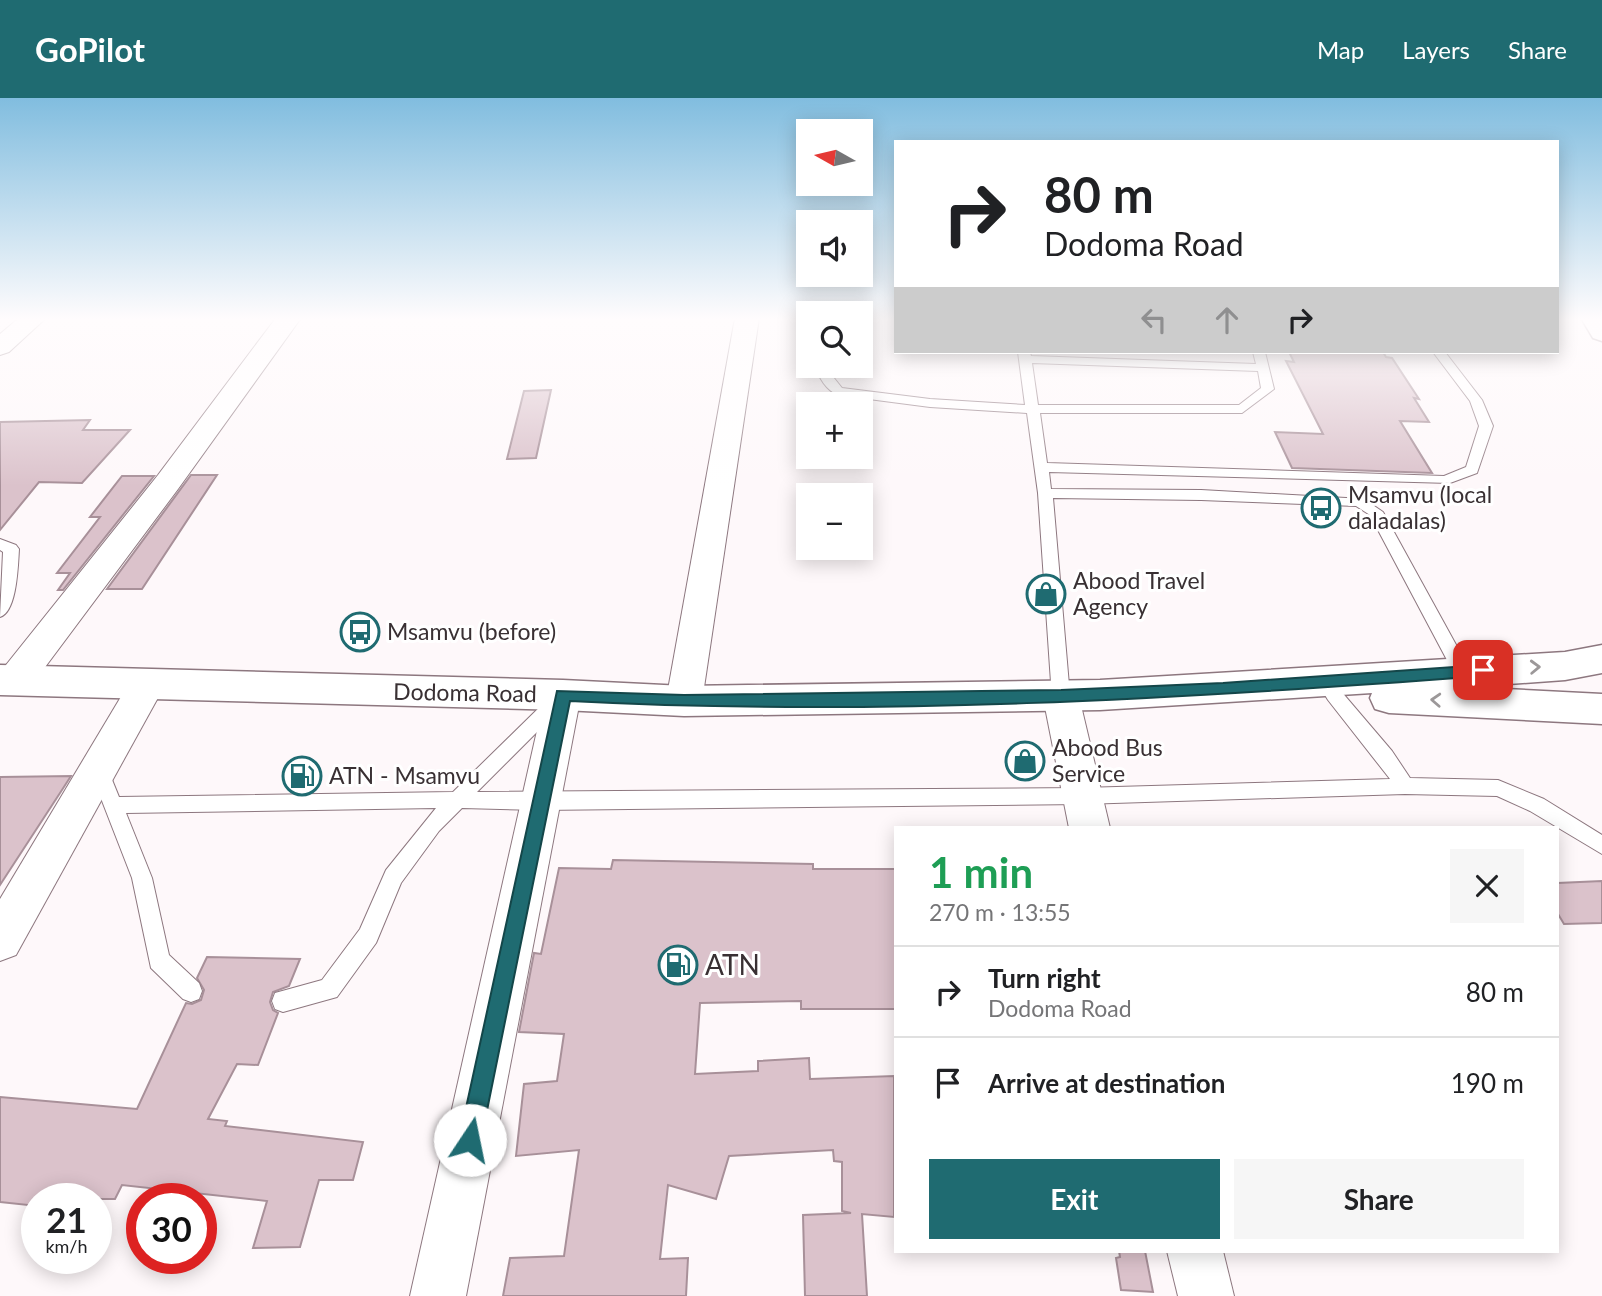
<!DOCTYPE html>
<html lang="en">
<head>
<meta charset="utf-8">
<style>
	:root { --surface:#fff; --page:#f6f6f6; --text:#202124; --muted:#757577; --line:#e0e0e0; --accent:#1f6b71 }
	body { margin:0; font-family:Lato,sans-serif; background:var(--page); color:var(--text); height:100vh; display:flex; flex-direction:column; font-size:26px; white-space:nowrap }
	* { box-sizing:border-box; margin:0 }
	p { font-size:23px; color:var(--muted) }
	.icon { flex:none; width:38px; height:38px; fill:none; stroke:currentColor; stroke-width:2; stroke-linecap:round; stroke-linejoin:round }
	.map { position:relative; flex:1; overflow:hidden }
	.drawer { position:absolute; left:894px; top:728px; width:665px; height:427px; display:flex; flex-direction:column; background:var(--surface); border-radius:0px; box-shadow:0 4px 18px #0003 }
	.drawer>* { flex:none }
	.hud { position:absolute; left:894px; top:42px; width:665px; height:214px; border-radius:0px; box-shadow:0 4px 18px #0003; background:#fff; color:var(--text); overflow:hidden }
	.needle { width:46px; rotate:278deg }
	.tools { position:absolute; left:796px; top:21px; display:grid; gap:14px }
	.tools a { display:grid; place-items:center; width:77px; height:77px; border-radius:0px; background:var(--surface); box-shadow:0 4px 18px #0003; font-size:35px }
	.speed { position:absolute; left:21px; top:1085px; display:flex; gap:14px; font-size:35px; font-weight:700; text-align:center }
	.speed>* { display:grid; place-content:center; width:91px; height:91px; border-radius:50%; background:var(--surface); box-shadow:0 4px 18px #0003; line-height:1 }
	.speed small { font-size:18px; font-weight:400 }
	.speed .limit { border:10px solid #d22; background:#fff; color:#111 }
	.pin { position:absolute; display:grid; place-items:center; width:60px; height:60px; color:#fff; margin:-30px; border-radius:14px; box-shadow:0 4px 10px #0006 }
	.me { position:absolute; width:77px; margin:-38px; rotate:11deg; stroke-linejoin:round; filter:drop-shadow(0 0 5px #0008) }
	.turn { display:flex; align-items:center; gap:24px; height:147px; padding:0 35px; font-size:32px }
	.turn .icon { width:91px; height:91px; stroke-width:2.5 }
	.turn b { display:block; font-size:49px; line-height:60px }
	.lanes { display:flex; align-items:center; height:66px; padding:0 35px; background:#0003; justify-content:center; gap:35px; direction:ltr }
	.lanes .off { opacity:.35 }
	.round { display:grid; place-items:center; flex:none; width:74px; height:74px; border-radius:0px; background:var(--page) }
	.head { display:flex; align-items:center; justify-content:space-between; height:119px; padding:0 35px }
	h1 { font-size:42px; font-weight:700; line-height:52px; color:#1e9e55 }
	.action { display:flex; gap:14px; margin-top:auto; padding:14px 35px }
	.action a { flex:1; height:80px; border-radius:0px; background:var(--accent); color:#fff; font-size:28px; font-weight:700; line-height:80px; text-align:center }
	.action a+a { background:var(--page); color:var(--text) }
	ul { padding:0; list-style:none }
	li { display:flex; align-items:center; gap:21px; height:91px; padding:0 35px; border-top:2px solid var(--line) }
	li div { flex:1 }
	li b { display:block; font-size:26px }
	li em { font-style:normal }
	header { display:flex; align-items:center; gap:42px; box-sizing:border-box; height:98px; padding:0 35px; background:var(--accent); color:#fff }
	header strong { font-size:33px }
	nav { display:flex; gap:38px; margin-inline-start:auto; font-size:24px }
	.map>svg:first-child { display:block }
	.building { fill:#dbc2cb; stroke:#a89099; stroke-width:2 }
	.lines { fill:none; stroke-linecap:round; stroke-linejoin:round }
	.service-casing { stroke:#8d777f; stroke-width:2 }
	.minor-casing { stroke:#8d777f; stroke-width:2 }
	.trunk-casing { stroke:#8d777f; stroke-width:3 }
	.service { fill:#fff; fill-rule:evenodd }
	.minor { fill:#fff; fill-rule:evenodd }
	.trunk { fill:#fff; fill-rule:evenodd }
	.oneway { stroke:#9c9899 }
	.route { fill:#1f6b71; stroke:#144649; stroke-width:2 }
	.labels { text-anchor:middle; stroke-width:6; stroke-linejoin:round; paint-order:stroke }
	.poi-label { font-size:23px; fill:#393033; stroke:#fff; text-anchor:start }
	.street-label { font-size:23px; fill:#393033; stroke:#fff }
	.near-poi-label { font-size:28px; fill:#393033; stroke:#fff; text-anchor:start }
</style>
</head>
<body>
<header>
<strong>GoPilot</strong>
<nav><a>Map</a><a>Layers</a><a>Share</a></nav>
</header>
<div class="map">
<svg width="1602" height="1198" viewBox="0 0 1602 1198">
	<rect width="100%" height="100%" fill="#fef8fa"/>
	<!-- building -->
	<g class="building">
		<path d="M1289,254H1383L1386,259L1392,260L1419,301L1414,300L1429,324L1400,323L1432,375L1292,370L1275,334L1323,336L1286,263L1294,264Z"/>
		<path d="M551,292L536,360L507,361L524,293Z"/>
		<path d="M90,322L83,332H130L82,385L39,384L0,432V324Z"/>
		<path d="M191,377H217L142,491H107Z"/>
		<path d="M122,378H154L63,492H58L70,475H57L100,419H90Z"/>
		<path d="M71,678L60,695L0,787V679Z"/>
		<path d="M613,762L813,766V771H896V911H801V903L700,905L695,976L758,973V963L809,960L810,981L894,978V1119L862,1116L867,1198H805L803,1117L851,1115L842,1113V1064L834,1063L833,1052L729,1058L716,1101L668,1087L660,1161L688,1160L686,1198H503L510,1160L564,1158L579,1052L516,1058L524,986L557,983L564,936L519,934L534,855L541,856L559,770L611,771Z"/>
		<path d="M1602,783V825L1564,826L1558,816V785Z"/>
		<path d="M207,859L300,861L289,888L273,894L270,904L273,912L278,915L258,967L237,966L208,1021L227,1023L225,1028L363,1044L353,1082H319L300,1149L253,1150L267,1103L122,1087L115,1101H37V1108L0,1104V999L137,1011L186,905L192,906L201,902L204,892L197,880Z"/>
		<path d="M1119,1153H1145L1153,1194L1121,1192L1116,1160L1120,1159Z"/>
	</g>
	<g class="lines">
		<defs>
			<g id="service">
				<path d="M1018,254H1030L1031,258L1256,266L1253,254H1265L1274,291L1242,315H1040L1047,365L1444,378L1466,369L1479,328L1470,303L1433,254H1445L1482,302L1493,328L1477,375L1450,385L1049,374L1051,391L1201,392L1364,401L1383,414L1471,574L1468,579H1456L1370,417L1356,408L1201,402L1053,400L1070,599L1067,604H1055L1052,599L1038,395L1027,315L930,309L838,297C827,293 818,279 816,268H828L830,275L842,290L930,301L1025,307ZM1032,265L1258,273L1261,290L1239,307H1038Z"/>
				<path d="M0,441L16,447L19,451C18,467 17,514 0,519L3,454L0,452Z"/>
				<path d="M1334,590L1340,592L1392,653L1410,680L1498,682L1544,701L1602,737V756L1530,713L1497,698L1405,696L1082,706L540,712L462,710L439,733L401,785L376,845L337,899L283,914L275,911L272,903L275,895L322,882L360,831L386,772L436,710L126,715L152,780L169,857L199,885L202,893L199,901L191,904L183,901L151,870L132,780L90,672L92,667L99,664L106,667L119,699L453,694L550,599H562L565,604L562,609L477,694L1082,690L1390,681L1328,602L1325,597L1328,592Z"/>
			</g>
			<g id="minor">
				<path d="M19,220H46L9,254L0,257V236Z"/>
				<path d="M276,220H301L178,391L28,592L15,596L2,592L0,576L2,572L158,377Z"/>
				<path d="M735,220H759L702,603L697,613L684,617L671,613L666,603Z"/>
				<path d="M147,573L160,577L165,587L16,857L0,863V801L134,577Z"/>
				<path d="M563,583L576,587L581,597L466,1198H410L545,597L550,587Z"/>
				<path d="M1061,585L1074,589L1079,599L1110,730H1069L1043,599L1048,589Z"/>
				<path d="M1167,1153H1223L1234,1198H1178Z"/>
			</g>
			<g id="trunk">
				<path d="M1581,220H1602V243L1593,240Z"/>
				<path d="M1602,547V575L1565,582L1467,589L1602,596V626L1389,615L1375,611L1370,600L1372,595L1100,612L684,618L563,612L0,597V567L563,582L684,588L1100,582L1565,554Z"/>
			</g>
		</defs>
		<!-- service casing -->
		<use href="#service" class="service-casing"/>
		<!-- minor casing -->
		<use href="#minor" class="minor-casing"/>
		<!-- trunk casing -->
		<use href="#trunk" class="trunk-casing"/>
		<!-- service -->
		<use href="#service" class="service"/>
		<!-- minor -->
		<use href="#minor" class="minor"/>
		<!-- trunk -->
		<use href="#trunk" class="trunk"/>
	</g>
	<!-- one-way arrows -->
	<defs><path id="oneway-chevron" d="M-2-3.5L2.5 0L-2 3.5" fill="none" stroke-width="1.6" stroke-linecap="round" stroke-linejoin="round" transform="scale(1.75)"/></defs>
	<g class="oneway">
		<use href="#oneway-chevron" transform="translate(1535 569) rotate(-2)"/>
		<use href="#oneway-chevron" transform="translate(1436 602) rotate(-177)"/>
	</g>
	<!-- sky -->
	<linearGradient id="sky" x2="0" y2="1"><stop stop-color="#81bddf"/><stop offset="0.57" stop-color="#fffcfd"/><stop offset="1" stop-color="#fffcfd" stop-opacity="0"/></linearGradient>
	<rect width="1602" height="388" fill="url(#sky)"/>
	<!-- route -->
	<path class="route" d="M1483,567L1491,572L1483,578C1180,601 874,619 570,603L481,1042L478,1050L470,1053L462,1050L459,1042L557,593L684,597L1061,592L1223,585Z"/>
	<!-- icons -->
	<defs>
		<symbol id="bus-ring" viewBox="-11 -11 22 22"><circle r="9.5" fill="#fff" stroke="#1f6b71" stroke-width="1.5"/><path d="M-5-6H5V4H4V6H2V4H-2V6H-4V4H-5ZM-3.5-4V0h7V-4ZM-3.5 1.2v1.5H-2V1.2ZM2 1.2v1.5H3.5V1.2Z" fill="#1f6b71"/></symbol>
		<symbol id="shop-ring" viewBox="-11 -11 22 22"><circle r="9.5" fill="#fff" stroke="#1f6b71" stroke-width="1.5"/><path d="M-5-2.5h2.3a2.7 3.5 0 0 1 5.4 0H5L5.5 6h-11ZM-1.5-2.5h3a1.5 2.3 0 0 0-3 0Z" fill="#1f6b71"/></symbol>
		<symbol id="fuel-ring" viewBox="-11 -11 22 22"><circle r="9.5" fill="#fff" stroke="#1f6b71" stroke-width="1.5"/><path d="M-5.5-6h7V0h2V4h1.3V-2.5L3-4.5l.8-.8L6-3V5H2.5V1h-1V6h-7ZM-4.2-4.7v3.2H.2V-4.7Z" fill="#1f6b71"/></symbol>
	</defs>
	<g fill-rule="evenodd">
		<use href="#bus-ring" x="1299" y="388" width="44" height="44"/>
		<use href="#shop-ring" x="1024" y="474" width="44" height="44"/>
		<use href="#bus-ring" x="338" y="512" width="44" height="44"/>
		<use href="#shop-ring" x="1003" y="641" width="44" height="44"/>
		<use href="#fuel-ring" x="280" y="656" width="44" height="44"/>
		<use href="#fuel-ring" x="656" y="845" width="44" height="44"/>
	</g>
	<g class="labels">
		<!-- poi labels -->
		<g class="poi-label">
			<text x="1348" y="405">Msamvu (local<tspan x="1348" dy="26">daladalas)</tspan></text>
			<text x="1073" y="491">Abood Travel<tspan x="1073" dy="26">Agency</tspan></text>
			<text x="387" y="542">Msamvu (before)</text>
			<text x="1052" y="658">Abood Bus<tspan x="1052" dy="26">Service</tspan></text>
			<text x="329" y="686">ATN - Msamvu</text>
		</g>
		<!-- street labels -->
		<g class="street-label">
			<text transform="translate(465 595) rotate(1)" y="8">Dodoma Road</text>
		</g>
		<!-- near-poi labels -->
		<g class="near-poi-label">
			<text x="705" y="877">ATN</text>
		</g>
	</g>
</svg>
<div class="tools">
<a><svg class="needle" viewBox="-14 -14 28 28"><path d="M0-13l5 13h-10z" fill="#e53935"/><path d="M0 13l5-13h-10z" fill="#757577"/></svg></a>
<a><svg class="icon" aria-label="sound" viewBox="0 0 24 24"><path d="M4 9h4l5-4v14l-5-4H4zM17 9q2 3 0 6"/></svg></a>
<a><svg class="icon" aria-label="search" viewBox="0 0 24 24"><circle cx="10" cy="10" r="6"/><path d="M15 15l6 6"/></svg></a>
<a>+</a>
<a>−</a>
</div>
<div class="speed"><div>21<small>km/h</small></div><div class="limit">30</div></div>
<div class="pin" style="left:1483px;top:572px;background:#d93025"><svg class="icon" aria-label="arrive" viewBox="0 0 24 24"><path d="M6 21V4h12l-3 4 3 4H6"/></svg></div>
<svg class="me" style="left:470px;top:1042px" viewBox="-20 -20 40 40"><circle r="19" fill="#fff"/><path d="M0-13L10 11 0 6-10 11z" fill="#1f6b71"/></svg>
<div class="hud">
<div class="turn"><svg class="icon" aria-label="right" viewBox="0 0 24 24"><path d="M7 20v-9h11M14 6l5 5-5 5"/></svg><div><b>80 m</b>Dodoma Road</div></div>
<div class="lanes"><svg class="icon off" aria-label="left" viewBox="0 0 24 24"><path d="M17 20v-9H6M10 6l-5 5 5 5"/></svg><svg class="icon off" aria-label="ahead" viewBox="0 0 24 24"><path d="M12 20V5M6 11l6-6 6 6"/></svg><svg class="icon" aria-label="right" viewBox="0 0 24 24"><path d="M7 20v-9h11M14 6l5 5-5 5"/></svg></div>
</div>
<section class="drawer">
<div class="head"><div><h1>1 min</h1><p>270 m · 13:55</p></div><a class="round"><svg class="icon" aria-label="close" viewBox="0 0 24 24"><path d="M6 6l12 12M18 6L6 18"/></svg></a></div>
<ul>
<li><svg class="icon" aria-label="right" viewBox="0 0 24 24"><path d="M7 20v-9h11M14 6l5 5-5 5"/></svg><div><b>Turn right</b><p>Dodoma Road</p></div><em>80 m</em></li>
<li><svg class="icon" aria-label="arrive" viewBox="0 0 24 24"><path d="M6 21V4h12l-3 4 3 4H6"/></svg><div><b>Arrive at destination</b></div><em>190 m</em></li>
</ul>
<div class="action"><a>Exit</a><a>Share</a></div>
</section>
</div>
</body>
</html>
